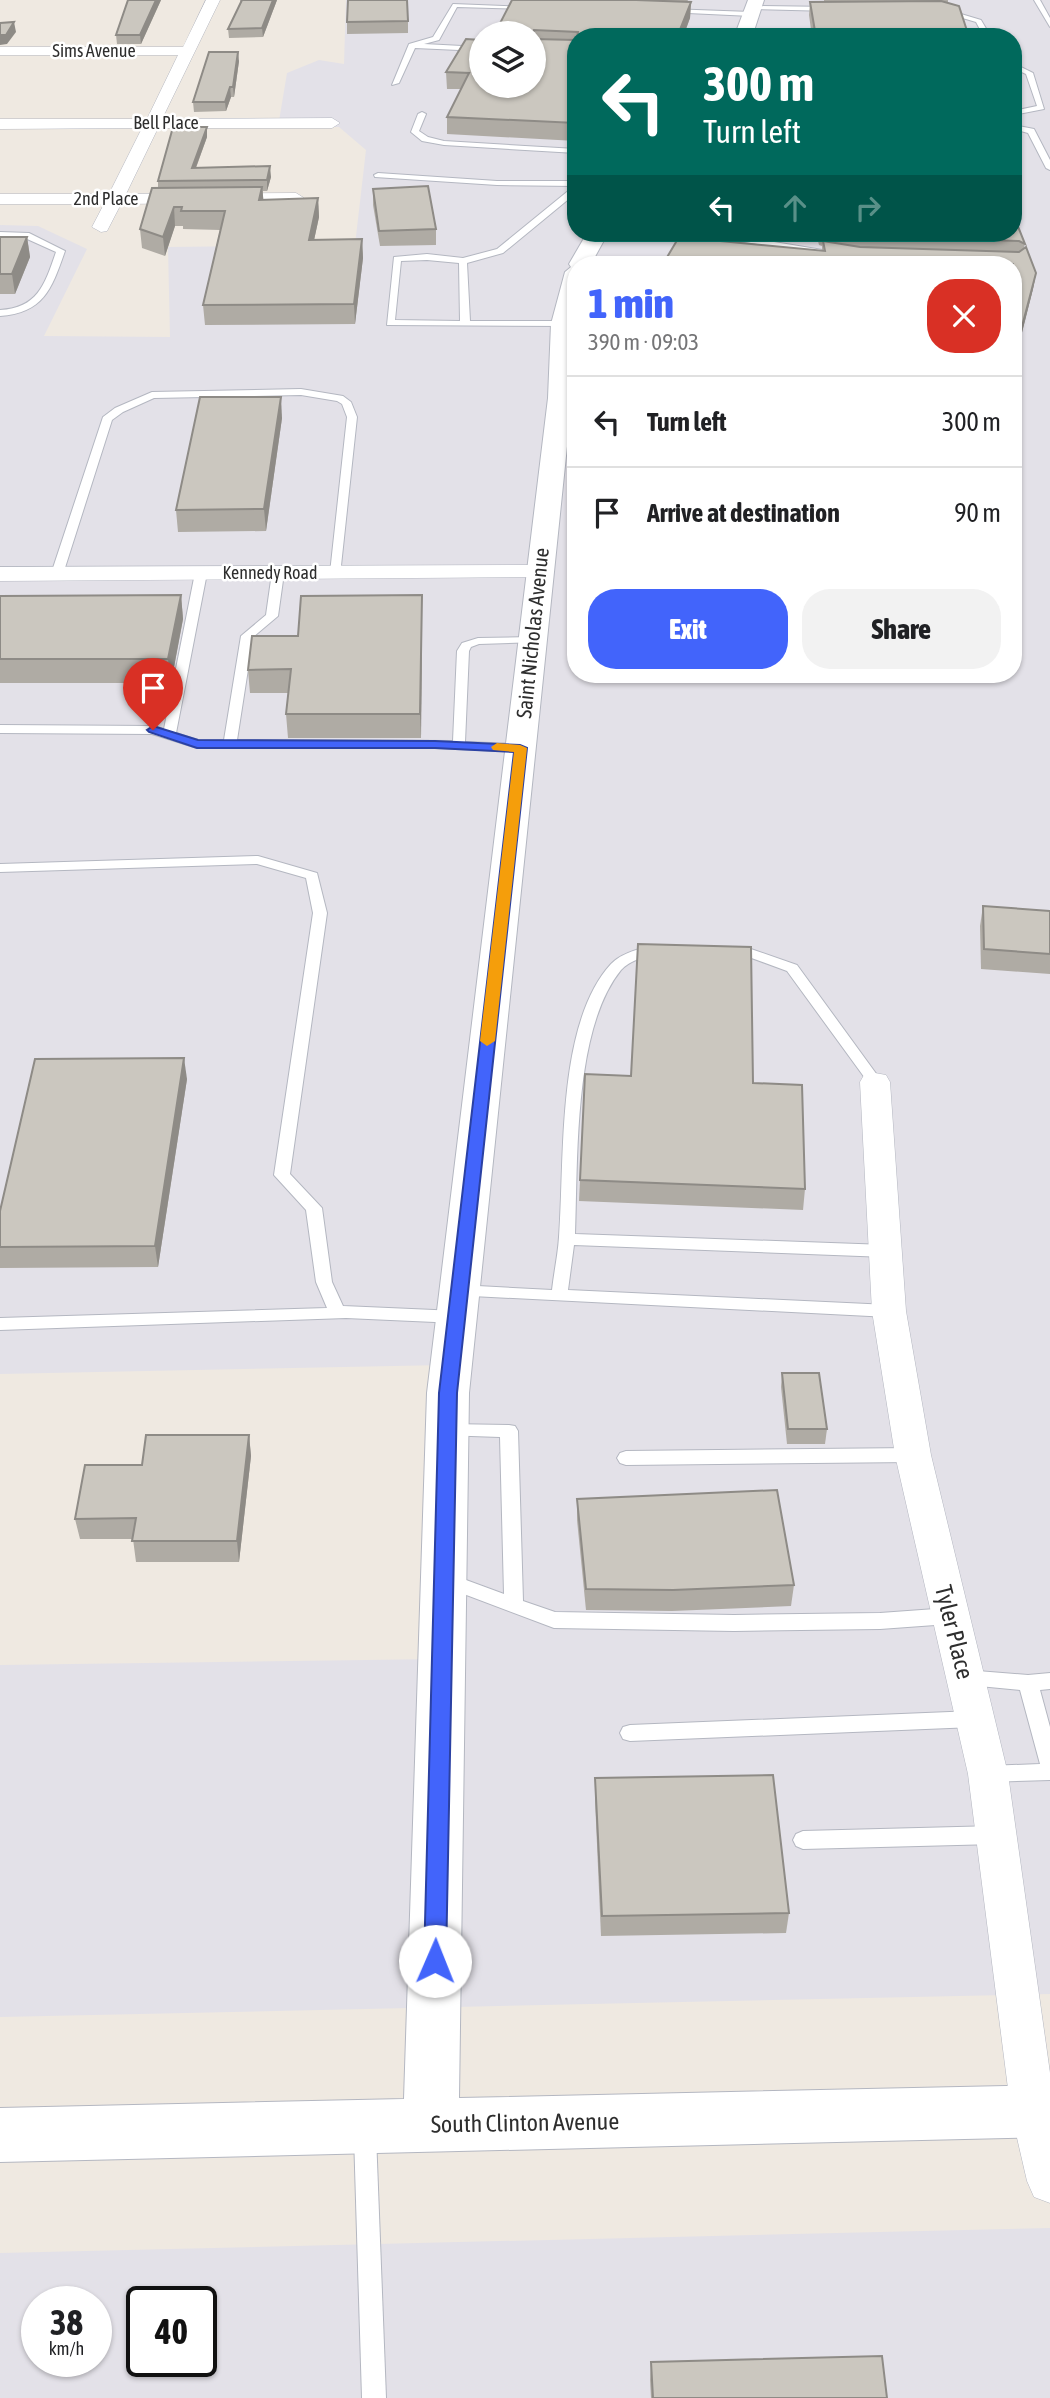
<!DOCTYPE html>
<html lang="en">
<head>
<meta charset="utf-8">
<style>
	:root { --surface:#fff; --page:#f2f2f2; --text:#202124; --muted:#757577; --line:#e0e0e0; --accent:#4264fb }
	body { margin:0; font-family:"Asap Condensed",sans-serif; background:var(--page); color:var(--text); height:100vh; display:flex; flex-direction:column; font-size:26px; white-space:nowrap }
	* { box-sizing:border-box; margin:0 }
	p { font-size:23px; color:var(--muted) }
	.icon { flex:none; width:38px; height:38px; fill:none; stroke:currentColor; stroke-width:2; stroke-linecap:round; stroke-linejoin:round }
	.map { position:relative; flex:1; overflow:hidden }
	.details { position:absolute; left:567px; top:256px; width:455px; height:427px; display:flex; flex-direction:column; background:var(--surface); border-radius:28px; box-shadow:0 2px 5px #0004 }
	.details>* { flex:none }
	.hud { position:absolute; left:567px; top:28px; width:455px; height:214px; border-radius:28px; box-shadow:0 2px 5px #0004; background:#00695c; color:#fff; overflow:hidden }
	.fabs { position:absolute; left:469px; top:21px; display:grid; gap:14px }
	.fabs a { display:grid; place-items:center; width:77px; height:77px; border-radius:50%; background:var(--surface); box-shadow:0 2px 5px #0004; font-size:35px }
	.speed { position:absolute; left:21px; top:2286px; display:flex; gap:14px; font-size:35px; font-weight:700; text-align:center }
	.speed>* { display:grid; place-content:center; width:91px; height:91px; border-radius:50%; background:var(--surface); box-shadow:0 2px 5px #0004; line-height:1 }
	.speed small { font-size:18px; font-weight:400 }
	.speed .limit { border:4px solid #111; border-radius:10px; background:#fff; color:#111 }
	.pin { position:absolute; display:grid; place-items:center; width:60px; height:60px; color:#fff; margin:-72px -30px; border-radius:50% 50% 50% 0; rotate:-45deg; box-shadow:0 0 7px #0007 }
	.pin .icon { rotate:45deg }
	.me { position:absolute; width:77px; margin:-38px; rotate:1deg; stroke-linejoin:round; filter:drop-shadow(0 0 5px #0008) }
	.turn { display:flex; align-items:center; gap:24px; height:147px; padding:0 21px; font-size:32px }
	.turn .icon { width:91px; height:91px; stroke-width:2.5 }
	.turn b { display:block; font-size:49px; line-height:60px }
	.lanes { display:flex; align-items:center; height:66px; padding:0 21px; background:#0003; justify-content:center; gap:35px; direction:ltr }
	.lanes .off { opacity:.35 }
	.round { display:grid; place-items:center; flex:none; width:74px; height:74px; border-radius:28px; background:var(--page) }
	.summary { display:flex; align-items:center; justify-content:space-between; height:119px; padding:0 21px }
	h1 { font-size:42px; font-weight:800; line-height:52px; color:var(--accent) }
	.cta { display:flex; gap:14px; margin-top:auto; padding:14px 21px }
	.cta a { flex:1; height:80px; border-radius:28px; background:var(--accent); color:#fff; font-size:28px; font-weight:800; line-height:80px; text-align:center }
	.cta a+a { background:var(--page); color:var(--text) }
	ul { padding:0; list-style:none }
	li { display:flex; align-items:center; gap:21px; height:91px; padding:0 21px; border-top:2px solid var(--line) }
	li div { flex:1 }
	li b { display:block; font-size:26px }
	li em { font-style:normal }
	.map>svg:first-child { display:block }
	.industrial { fill:#e3e1e8; fill-rule:evenodd }
	.lines { fill:none; stroke-linecap:round; stroke-linejoin:round }
	.service-casing { stroke:#b4b7c1; stroke-width:2 }
	.minor-casing { stroke:#b4b7c1; stroke-width:1 }
	.tertiary-casing { stroke:#b4b7c1; stroke-width:2 }
	.service { fill:#fff; fill-rule:evenodd }
	.minor { fill:#fff; fill-rule:evenodd }
	.tertiary { fill:#fff; fill-rule:evenodd }
	.wall { fill:#afaba4 }
	.shaded-wall { fill:#8e8b86 }
	.building { fill:#cbc7bf; stroke:#8e8b86; stroke-width:2 }
	.route { fill:#4264fb; stroke:#2b41a3; stroke-width:2 }
	.slow { fill:#f59e0b }
	.labels { text-anchor:middle; stroke-width:5; stroke-linejoin:round; paint-order:stroke }
	.far-street-label { font-size:18px; fill:#2e2e2e; stroke:#fff }
	.street-label { font-size:21px; fill:#2e2e2e; stroke:#fff }
	.near-street-label { font-size:24px; fill:#2e2e2e; stroke:#fff }
</style>
</head>
<body>
<div class="map">
<svg width="1050" height="2398" viewBox="0 0 1050 2398">
	<rect width="100%" height="100%" fill="#efe9e1"/>
	<!-- industrial -->
	<g class="industrial">
		<path d="M346,0H1050V1994L0,2017V1665L440,1659L445,1365L0,1374V225L38,226L87,249L44,336L170,337L168,247L355,245L366,150L339,127H278L287,73L319,60L344,64ZM481,33H534V86H481ZM576,37H1013V233H576ZM576,264H1013V674H576Z"/>
		<path d="M1050,2228V2398H0V2253ZM37,2301H96V2361H37ZM142,2301H201V2361H142Z"/>
	</g>
	<g class="lines">
		<defs>
			<g id="service">
				<path d="M1034,0H1040L1050,18V27Z"/>
				<path d="M453,4L531,7L528,9L457,7L439,40L424,44L481,47V51L415,48L399,83L392,85L409,44L433,37Z"/>
				<path d="M753,6L831,7L834,9L831,11L751,9Z"/>
				<path d="M941,8L981,20L991,37H984L976,22L939,11Z"/>
				<path d="M669,9L751,12L755,14L751,16L667,12Z"/>
				<path d="M1013,63L1033,73L1044,109L1013,115V111L1037,106L1026,74L1013,68Z"/>
				<path d="M422,112L426,114L419,131L428,137L444,141L576,149V153L444,145L422,141L411,132L418,114Z"/>
				<path d="M1013,125L1034,129L1050,160V170L1046,168L1028,133L1013,129Z"/>
				<path d="M378,173L497,181H576V186L497,185L375,177L374,175Z"/>
				<path d="M573,187H576V193L503,253L467,263L470,321H562L565,322V326L387,325L394,257L427,254L463,258L497,249ZM427,260L459,263L460,321L395,320L401,261Z"/>
				<path d="M0,232L29,233L65,251C52,288 44,313 0,316V310C38,308 45,284 56,252L25,238H0Z"/>
				<path d="M700,233H720L847,254L843,257L704,236Z"/>
				<path d="M301,389L343,396L351,402L357,417L340,575L330,573L347,417L342,404L337,401L301,395L154,398L123,412L112,420L63,574L53,576L51,574L103,417L115,408L152,392Z"/>
				<path d="M201,570L207,573L176,733L198,740H224L241,636L266,615L272,573L278,570L284,573L278,616L253,637L237,740L453,741L457,651L462,643L478,638L533,637L539,640L537,642L479,644L471,647L469,651L465,742L520,744L526,748L520,752L435,748H197L152,734L0,733V725L153,726L164,729L195,573Z"/>
				<path d="M258,856L317,873L327,913L290,1174L322,1208L332,1282L343,1306L457,1311L463,1313L465,1317L463,1321L457,1323L346,1318L0,1330V1318L327,1308L316,1282L306,1210L274,1175L313,913L306,878L257,864L0,872V864Z"/>
				<path d="M655,945L660,946L662,949L660,952C647,956 630,960 621,970C573,1029 578,1160 575,1234L886,1245L894,1251L886,1257L574,1245L568,1290L889,1305L895,1307L897,1311L895,1315L889,1317L453,1295L451,1291L459,1285L552,1290C554,1272 558,1254 559,1237C565,1159 556,1024 611,964C621,953 641,948 655,945Z"/>
				<path d="M748,948L797,965L880,1079L882,1082L880,1085H870L787,971L746,956L728,955L726,952L733,948Z"/>
				<path d="M448,1424L509,1425L515,1426L518,1431L523,1601L555,1612L734,1615L880,1613L949,1608L956,1611L958,1616L956,1621L949,1624L880,1629L734,1631L554,1628L440,1585L438,1580L440,1575L447,1573L504,1594L500,1437L442,1435L439,1430L442,1425Z"/>
				<path d="M913,1448L919,1450L922,1455L919,1460L913,1462L626,1465L620,1463L617,1458L620,1453L626,1451Z"/>
				<path d="M965,1670L1028,1675L1050,1673V1689L1040,1690L1050,1727V1780L988,1782L981,1780L978,1774L981,1768L988,1766L1040,1764L1020,1690L958,1684L955,1678L958,1672Z"/>
				<path d="M974,1711L981,1713L984,1719L981,1725L974,1727L630,1741L623,1739L620,1733L623,1727L630,1725Z"/>
				<path d="M996,1826L1003,1829L1006,1835L1003,1841L996,1844L803,1849L796,1846L793,1840L796,1834L803,1831Z"/>
				<path d="M365,2124L373,2127L376,2135L386,2398H362L354,2135L357,2127Z"/>
			</g>
			<g id="minor">
				<path d="M206,0H220L162,119L332,118L340,123L332,128H158L126,194L296,193L304,198L302,202L121,204L107,231L101,232L92,227L104,204H0V194H109L142,128L0,129V119H147L178,55H0V47H183Z"/>
				<path d="M540,565L548,567L551,572L548,577L0,581V567Z"/>
				<path d="M875,1073L886,1075L890,1082L906,1311L931,1455L1008,1774L1050,2073V2203L1034,2197L1027,2181L1011,2112L968,1774L895,1455L872,1311L860,1082L864,1075Z"/>
			</g>
			<g id="tertiary">
				<path d="M748,0H764L752,37H734Z"/>
				<path d="M587,233H608L591,264H576L572,398L469,1393L459,2098L1050,2085V2137L0,2162V2108L404,2099L427,1393L548,398L551,324L565,272L571,267L569,264Z"/>
			</g>
		</defs>
		<!-- service casing -->
		<use href="#service" class="service-casing"/>
		<!-- minor casing -->
		<use href="#minor" class="minor-casing"/>
		<!-- tertiary casing -->
		<use href="#tertiary" class="tertiary-casing"/>
		<!-- service -->
		<use href="#service" class="service"/>
		<!-- minor -->
		<use href="#minor" class="minor"/>
		<!-- tertiary -->
		<use href="#tertiary" class="tertiary"/>
	</g>
	<!-- wall -->
	<g class="wall">
		<path d="M128,0H161L141,44H117L116,35Z"/>
		<path d="M240,0H277L263,37L229,38L228,29L241,4Z"/>
		<path d="M408,0V33L347,34V22Z"/>
		<path d="M512,0H688L687,2H691L690,18L683,37H576V141L447,134V117L461,89H447L446,72L466,39L481,86Z"/>
		<path d="M824,0H948V3L969,37H812L809,15L810,2H824Z"/>
		<path d="M239,61L234,97H231L226,111L194,112L193,102Z"/>
		<path d="M207,127V137L196,168L271,177L267,191H263V200L318,198L319,217L314,240L362,239L363,258L355,324L205,325L203,305L220,230L183,229V226H175L165,256L142,248L140,229L158,188V181Z"/>
		<path d="M373,189L436,229V245L380,246L373,205Z"/>
		<path d="M816,233H1013L1025,244L1024,248L1036,273L1033,289L1013,368V264L822,251V246L819,245Z"/>
		<path d="M0,237H27L30,257L15,294H0Z"/>
		<path d="M282,418L266,531L178,532L176,510Z"/>
		<path d="M181,595L183,619L171,683H0V596Z"/>
		<path d="M422,618L421,738H288L286,714L288,693H250L248,670L298,636Z"/>
		<path d="M983,906L1050,911V974L981,969L980,926Z"/>
		<path d="M187,1079L158,1267L0,1268V1247Z"/>
		<path d="M753,1083L805,1189L803,1210L579,1201L580,1180Z"/>
		<path d="M782,1373L827,1429L825,1444H787L781,1387Z"/>
		<path d="M249,1435L251,1456L239,1562H136L133,1539H80L75,1519L142,1465Z"/>
		<path d="M577,1499L794,1585L791,1606L672,1611L586,1610L577,1520Z"/>
		<path d="M595,1778L789,1913L786,1933L601,1936L595,1799Z"/>
		<path d="M651,2362L887,2398H651L650,2380Z"/>
	</g>
	<!-- shaded-wall -->
	<g class="shaded-wall">
		<path d="M156,0H161L141,44L140,35Z"/>
		<path d="M273,0H277L263,37L262,28Z"/>
		<path d="M691,2L690,18L683,37H677Z"/>
		<path d="M14,22L16,32L7,44L0,45V35Z"/>
		<path d="M238,52L239,61L234,97L233,87Z"/>
		<path d="M230,87L231,97L226,111L225,102Z"/>
		<path d="M207,127V137L192,178V168Z"/>
		<path d="M270,166L271,177L267,191V180Z"/>
		<path d="M262,187L264,205L259,200Z"/>
		<path d="M318,198L319,217L310,259L309,240Z"/>
		<path d="M174,207L175,226L165,256L163,237Z"/>
		<path d="M27,237L30,257L15,294L12,274Z"/>
		<path d="M362,239L363,258L355,324L354,304Z"/>
		<path d="M1036,273L1033,289L1013,368V361Z"/>
		<path d="M281,397L282,418L266,531L264,509Z"/>
		<path d="M181,595L183,619L171,683L168,659Z"/>
		<path d="M422,595V618L421,738L420,714Z"/>
		<path d="M184,1058L187,1079L158,1267L155,1246Z"/>
		<path d="M249,1435L251,1456L239,1562L237,1541Z"/>
	</g>
	<!-- building -->
	<g class="building">
		<path d="M128,0H156L140,35H116Z"/>
		<path d="M242,0H273L262,28L228,29Z"/>
		<path d="M348,0H407L408,21L347,22Z"/>
		<path d="M512,0H636L691,2L677,37H577L578,32L534,30L533,33H495Z"/>
		<path d="M941,1L959,6L969,37H816L810,2Z"/>
		<path d="M14,22L6,35H0V23Z"/>
		<path d="M466,39L481,40V86H534V39L576,40V123L447,117L469,73L446,72Z"/>
		<path d="M209,52H238L233,87H230L225,102H193Z"/>
		<path d="M173,127H207L192,168L270,166L267,180L158,181Z"/>
		<path d="M428,186L436,229L379,231L373,189Z"/>
		<path d="M262,187L259,200L318,198L309,240L362,239L354,304L203,305L225,211H181L182,207H174L163,237L140,229L152,188Z"/>
		<path d="M1013,214L1025,244L1019,241L861,236L840,233H1013Z"/>
		<path d="M0,237H27L12,274H0Z"/>
		<path d="M679,237L825,251L823,241L860,247L1019,252L1026,247L1036,273L1013,361V264H663Z"/>
		<path d="M200,397H281L264,509L176,510Z"/>
		<path d="M181,595L168,659H0V596Z"/>
		<path d="M422,595L420,714H286L291,669L248,670L252,636H298L301,596Z"/>
		<path d="M983,906L1050,911V954L984,949Z"/>
		<path d="M638,944L751,947L753,1083L802,1085L805,1189L580,1180L585,1074L631,1076Z"/>
		<path d="M184,1058L155,1246L0,1247V1211L35,1059Z"/>
		<path d="M782,1373H819L827,1429H788Z"/>
		<path d="M146,1435H249L237,1541H132L136,1518L75,1519L85,1465H142Z"/>
		<path d="M777,1490L794,1585L673,1590L586,1589L577,1499Z"/>
		<path d="M773,1775L789,1913L602,1916L595,1778Z"/>
		<path d="M882,2356L887,2398H653L651,2362Z"/>
	</g>
	<!-- route -->
	<path class="route" d="M153,726L198,740L435,741L520,745L527,748L457,1393L446,1961L443,1968L435,1971L428,1968L424,1961L439,1393L514,752L435,748H197L149,732L147,730Z"/>
	<!-- slow -->
	<path class="slow" d="M497,743L520,745L527,748L495,1041L487,1046L480,1041L514,752L493,750L491,747Z"/>
	<g class="labels">
		<!-- far-street labels -->
		<g class="far-street-label">
			<text x="94" y="57">Sims Avenue</text>
			<text x="166" y="129">Bell Place</text>
			<text x="106" y="205">2nd Place</text>
			<text x="270" y="579">Kennedy Road</text>
		</g>
		<!-- street labels -->
		<g class="street-label">
			<text transform="translate(533 633) rotate(-84)" y="7">Saint Nicholas Avenue</text>
		</g>
		<!-- near-street labels -->
		<g class="near-street-label">
			<text transform="translate(954 1632) rotate(76)" y="8">Tyler Place</text>
			<text transform="translate(525 2123) rotate(-1)" y="8">South Clinton Avenue</text>
		</g>
	</g>
</svg>
<div class="fabs">
<a><svg class="icon" aria-label="layers" viewBox="0 0 24 24"><path d="M12 4l9 5-9 5-9-5zM3 14l9 5 9-5"/></svg></a>
</div>
<div class="speed"><div>38<small>km/h</small></div><div class="limit">40</div></div>
<div class="pin" style="left:153px;top:730px;background:#d93025"><svg class="icon" aria-label="arrive" viewBox="0 0 24 24"><path d="M6 21V4h12l-3 4 3 4H6"/></svg></div>
<svg class="me" style="left:435px;top:1961px" viewBox="-20 -20 40 40"><circle r="19" fill="#fff"/><path d="M0-13L10 11 0 6-10 11z" fill="#4264fb"/></svg>
<div class="hud">
<div class="turn"><svg class="icon" aria-label="left" viewBox="0 0 24 24"><path d="M17 20v-9H6M10 6l-5 5 5 5"/></svg><div><b>300 m</b>Turn left</div></div>
<div class="lanes"><svg class="icon" aria-label="left" viewBox="0 0 24 24"><path d="M17 20v-9H6M10 6l-5 5 5 5"/></svg><svg class="icon off" aria-label="ahead" viewBox="0 0 24 24"><path d="M12 20V5M6 11l6-6 6 6"/></svg><svg class="icon off" aria-label="right" viewBox="0 0 24 24"><path d="M7 20v-9h11M14 6l5 5-5 5"/></svg></div>
</div>
<section class="details">
<div class="summary"><div><h1>1 min</h1><p>390 m · 09:03</p></div><a class="round" style="background:#d93025;color:#fff"><svg class="icon" aria-label="close" viewBox="0 0 24 24"><path d="M6 6l12 12M18 6L6 18"/></svg></a></div>
<ul>
<li><svg class="icon" aria-label="left" viewBox="0 0 24 24"><path d="M17 20v-9H6M10 6l-5 5 5 5"/></svg><div><b>Turn left</b></div><em>300 m</em></li>
<li><svg class="icon" aria-label="arrive" viewBox="0 0 24 24"><path d="M6 21V4h12l-3 4 3 4H6"/></svg><div><b>Arrive at destination</b></div><em>90 m</em></li>
</ul>
<div class="cta"><a>Exit</a><a>Share</a></div>
</section>
</div>
</body>
</html>
